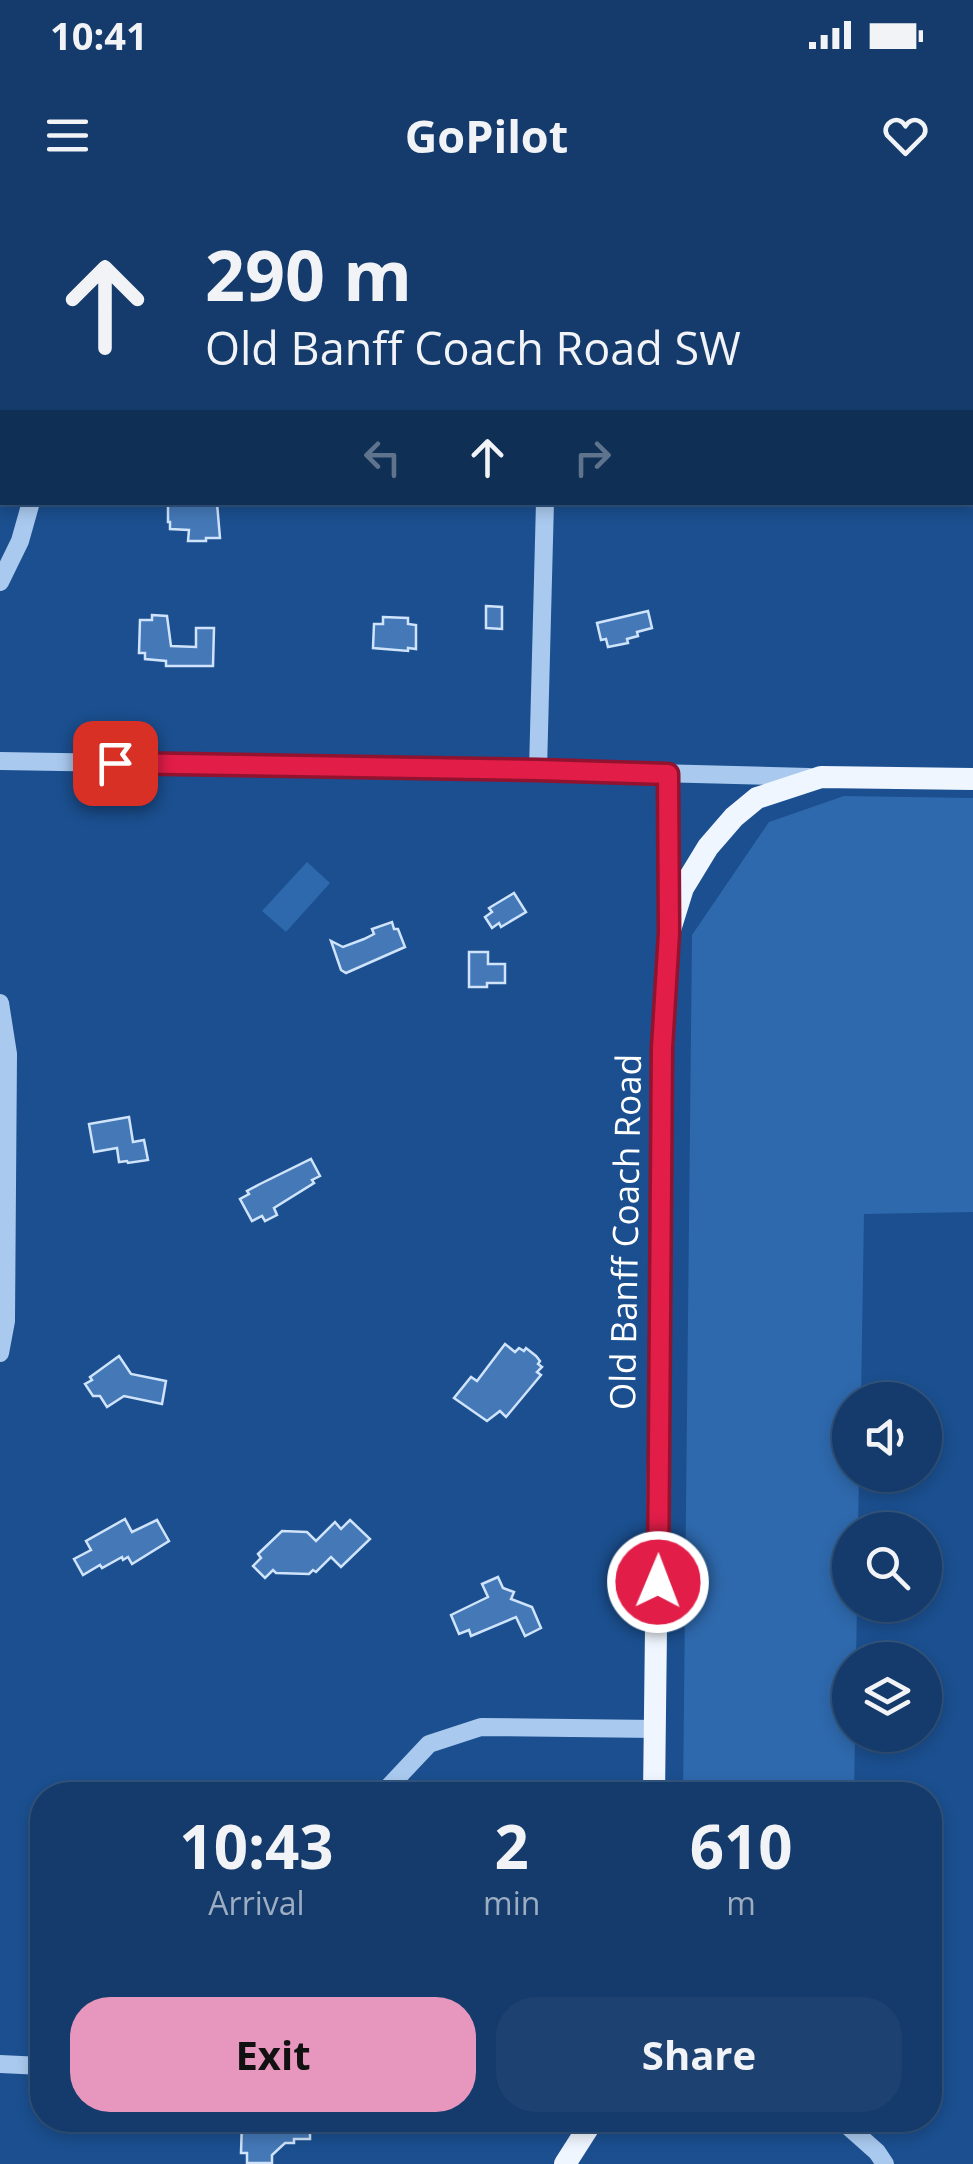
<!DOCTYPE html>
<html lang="en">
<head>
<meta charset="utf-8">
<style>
	:root { --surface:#143b6b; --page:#1d4271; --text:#f1f3f6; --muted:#9dadc1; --line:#33557e; --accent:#e797bd }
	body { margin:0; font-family:"Open Sans",sans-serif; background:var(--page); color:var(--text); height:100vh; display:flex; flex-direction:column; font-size:38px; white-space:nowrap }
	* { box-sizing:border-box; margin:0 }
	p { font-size:32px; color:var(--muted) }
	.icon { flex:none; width:55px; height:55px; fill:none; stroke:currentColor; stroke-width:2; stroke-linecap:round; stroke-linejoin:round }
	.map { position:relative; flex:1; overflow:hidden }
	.drawer { position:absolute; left:30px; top:1582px; width:912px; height:350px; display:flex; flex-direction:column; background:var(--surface); border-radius:40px; box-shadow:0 5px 15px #0003,0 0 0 2px var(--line) }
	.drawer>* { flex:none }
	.guide { position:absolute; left:0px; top:0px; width:975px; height:305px; box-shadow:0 5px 15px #0003,0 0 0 2px var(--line); background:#143b6b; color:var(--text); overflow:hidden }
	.buttons { position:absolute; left:832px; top:1182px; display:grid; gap:20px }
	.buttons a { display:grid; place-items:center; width:110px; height:110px; border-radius:50%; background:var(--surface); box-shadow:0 5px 15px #0003,0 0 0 2px var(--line); font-size:50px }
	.pin { position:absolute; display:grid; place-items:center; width:85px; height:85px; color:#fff; margin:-42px; border-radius:20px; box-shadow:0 5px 15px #0006 }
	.me { position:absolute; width:110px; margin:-55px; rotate:1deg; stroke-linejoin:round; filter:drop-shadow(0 0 8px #0008) }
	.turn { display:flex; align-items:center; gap:35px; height:210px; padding:0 40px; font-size:45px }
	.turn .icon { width:130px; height:130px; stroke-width:2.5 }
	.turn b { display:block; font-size:70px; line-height:85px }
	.lanes { display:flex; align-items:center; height:95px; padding:0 40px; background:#0003; justify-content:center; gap:50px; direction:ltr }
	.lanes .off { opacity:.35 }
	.eta { display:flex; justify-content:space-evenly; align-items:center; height:170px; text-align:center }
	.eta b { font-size:60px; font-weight:700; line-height:70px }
	.cta { display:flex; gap:20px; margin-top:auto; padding:20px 40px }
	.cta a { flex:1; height:115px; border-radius:40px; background:var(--accent); color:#111; font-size:40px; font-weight:700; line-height:115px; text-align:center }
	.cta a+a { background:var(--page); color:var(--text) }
	.status { display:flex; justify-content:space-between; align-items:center; height:70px; padding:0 50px; background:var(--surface); direction:ltr }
	.status svg { height:28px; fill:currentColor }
	header { display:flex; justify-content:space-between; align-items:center; height:130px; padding:0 40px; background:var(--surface); font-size:45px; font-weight:700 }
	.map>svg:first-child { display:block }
	.green { fill:#2e69ad }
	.building { fill:#4478b7; stroke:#cfe3fa; stroke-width:2.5 }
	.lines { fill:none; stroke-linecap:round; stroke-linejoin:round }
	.minor { stroke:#a9c9ee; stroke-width:18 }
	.major { stroke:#f0f6ff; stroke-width:22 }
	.route-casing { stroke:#92132f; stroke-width:25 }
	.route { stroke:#e11d48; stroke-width:18 }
	.labels { text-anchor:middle; stroke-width:8; stroke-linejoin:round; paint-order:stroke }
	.street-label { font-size:35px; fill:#fff; stroke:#1b4f8f }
</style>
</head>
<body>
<div class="status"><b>10:41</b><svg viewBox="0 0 49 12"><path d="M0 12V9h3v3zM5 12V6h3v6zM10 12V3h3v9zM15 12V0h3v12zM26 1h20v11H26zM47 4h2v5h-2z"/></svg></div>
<header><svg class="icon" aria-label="menu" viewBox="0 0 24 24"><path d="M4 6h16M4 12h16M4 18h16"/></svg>GoPilot<svg class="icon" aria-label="heart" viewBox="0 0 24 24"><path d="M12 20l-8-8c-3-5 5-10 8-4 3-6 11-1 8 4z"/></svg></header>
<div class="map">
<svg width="973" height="1964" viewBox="0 0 973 1964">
	<rect width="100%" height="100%" fill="#1b4f8f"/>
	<!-- green -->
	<g class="green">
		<path d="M844,596L973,598V1012L864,1014L861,1200H850V1275H859L858,1330H850V1405H857L856,1460H850V1535H855L854,1595H683L692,735L769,622Z"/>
		<path d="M307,662L330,683L286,732L262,711Z"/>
	</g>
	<!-- building -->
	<g class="building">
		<path d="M168,302L217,303L220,338H206V341H188L189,330L170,329V322H168Z"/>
		<path d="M486,406L502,407V429L486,428Z"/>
		<path d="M648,411L652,428L637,432L638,436L627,439L628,443L608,447L606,439L601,440L597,423Z"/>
		<path d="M152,415L167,416L171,446L196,447V428H214L213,466H166V461L145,459V453H139L140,420H152Z"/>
		<path d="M383,417L408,418V424L416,425V449L408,448V451L373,448L374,424H383Z"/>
		<path d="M514,693L526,712L501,727L499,723L492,728L485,717L492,712L489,708Z"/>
		<path d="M392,722L394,729H398L405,747L346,773L341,770L331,741L343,747L364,739L374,734L372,729Z"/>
		<path d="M469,752H488V764H505V783H487V787H469Z"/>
		<path d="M129,917L133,942L144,940L148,960L128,963L127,961L119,962L117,948L94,952L89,924Z"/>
		<path d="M311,959L320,976L312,980L314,983L274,1008L277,1015L265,1021L262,1016L252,1021L240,999L249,994L247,991L260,984Z"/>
		<path d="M505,1144L515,1152L519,1148L524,1151L526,1148L536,1156L540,1161L538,1164L542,1167L537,1172L541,1175L506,1217L500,1211L487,1221L454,1198L471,1177L477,1181Z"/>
		<path d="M119,1156L131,1174L166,1181L162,1204L124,1196L107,1207L100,1196H93L85,1184L92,1180L90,1177Z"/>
		<path d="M125,1319L132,1332L157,1320L169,1341L132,1364L128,1357L123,1360L122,1357L102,1368L100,1365L83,1375L74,1359L91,1350L86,1341Z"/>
		<path d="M350,1320L370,1339L341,1367L331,1357L316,1372L313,1370L309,1374L276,1373L273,1370L265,1378L253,1366L261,1358L258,1354L282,1331L307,1332L316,1341L335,1322L341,1329Z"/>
		<path d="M498,1377L503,1388L514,1392L511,1399L532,1407L541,1428L525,1436L516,1417L471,1436L469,1430L459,1434L451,1415L488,1397L482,1384Z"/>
		<path d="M242,1920H310V1939H294V1943H285L272,1955V1963H247V1953H241Z"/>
	</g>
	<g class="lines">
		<!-- minor -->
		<g class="minor">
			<path d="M12,2V0"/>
			<path d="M0,382L20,341L31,302"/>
			<path d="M0,561L538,570L809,577"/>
			<path d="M538,570L545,302"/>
			<path d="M668,574L669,717"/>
			<path d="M0,803L8,854L6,1121L0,1153"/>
			<path d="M381,1595L429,1544L481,1527L656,1529"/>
			<path d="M0,1864L42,1866"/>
			<path d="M841,1920L877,1952L885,1964"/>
		</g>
		<!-- major -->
		<g class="major">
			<path d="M654,1595L663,847L669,733L683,688L708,647L734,617L757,598L821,577L973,579"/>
			<path d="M565,1964L593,1920"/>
		</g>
	</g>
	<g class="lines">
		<defs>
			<path id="route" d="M115,563L538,570L668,574L669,733L662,848L658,1382"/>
		</defs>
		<!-- route casing -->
		<use href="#route" class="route-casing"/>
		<!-- route -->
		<use href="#route" class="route"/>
	</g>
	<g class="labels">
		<!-- street labels -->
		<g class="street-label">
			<text transform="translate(626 1032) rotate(-89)" y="12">Old Banff Coach Road</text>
		</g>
	</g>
</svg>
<div class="buttons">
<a><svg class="icon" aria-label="sound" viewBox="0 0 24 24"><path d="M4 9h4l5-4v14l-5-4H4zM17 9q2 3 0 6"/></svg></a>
<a><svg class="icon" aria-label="search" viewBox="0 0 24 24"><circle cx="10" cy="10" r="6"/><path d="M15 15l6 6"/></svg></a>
<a><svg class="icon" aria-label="layers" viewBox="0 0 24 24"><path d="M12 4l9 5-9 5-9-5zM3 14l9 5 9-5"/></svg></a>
</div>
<div class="pin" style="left:115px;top:563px;background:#d93025"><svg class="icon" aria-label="arrive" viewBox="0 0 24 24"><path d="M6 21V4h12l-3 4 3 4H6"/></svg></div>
<svg class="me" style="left:658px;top:1382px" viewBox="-20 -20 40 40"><circle r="17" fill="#e11d48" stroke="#fff" stroke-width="3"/><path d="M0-11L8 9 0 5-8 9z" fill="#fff"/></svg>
<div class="guide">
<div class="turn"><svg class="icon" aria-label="ahead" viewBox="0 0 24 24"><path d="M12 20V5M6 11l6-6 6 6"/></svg><div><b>290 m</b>Old Banff Coach Road SW</div></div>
<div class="lanes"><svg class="icon off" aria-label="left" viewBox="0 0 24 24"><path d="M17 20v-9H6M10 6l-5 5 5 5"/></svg><svg class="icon" aria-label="ahead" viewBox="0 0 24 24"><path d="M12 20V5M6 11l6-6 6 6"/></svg><svg class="icon off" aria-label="right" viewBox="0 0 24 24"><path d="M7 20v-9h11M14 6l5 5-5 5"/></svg></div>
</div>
<section class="drawer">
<div class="eta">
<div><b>10:43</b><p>Arrival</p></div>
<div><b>2</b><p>min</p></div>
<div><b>610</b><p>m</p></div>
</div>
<div class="cta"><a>Exit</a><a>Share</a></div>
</section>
</div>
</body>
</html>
